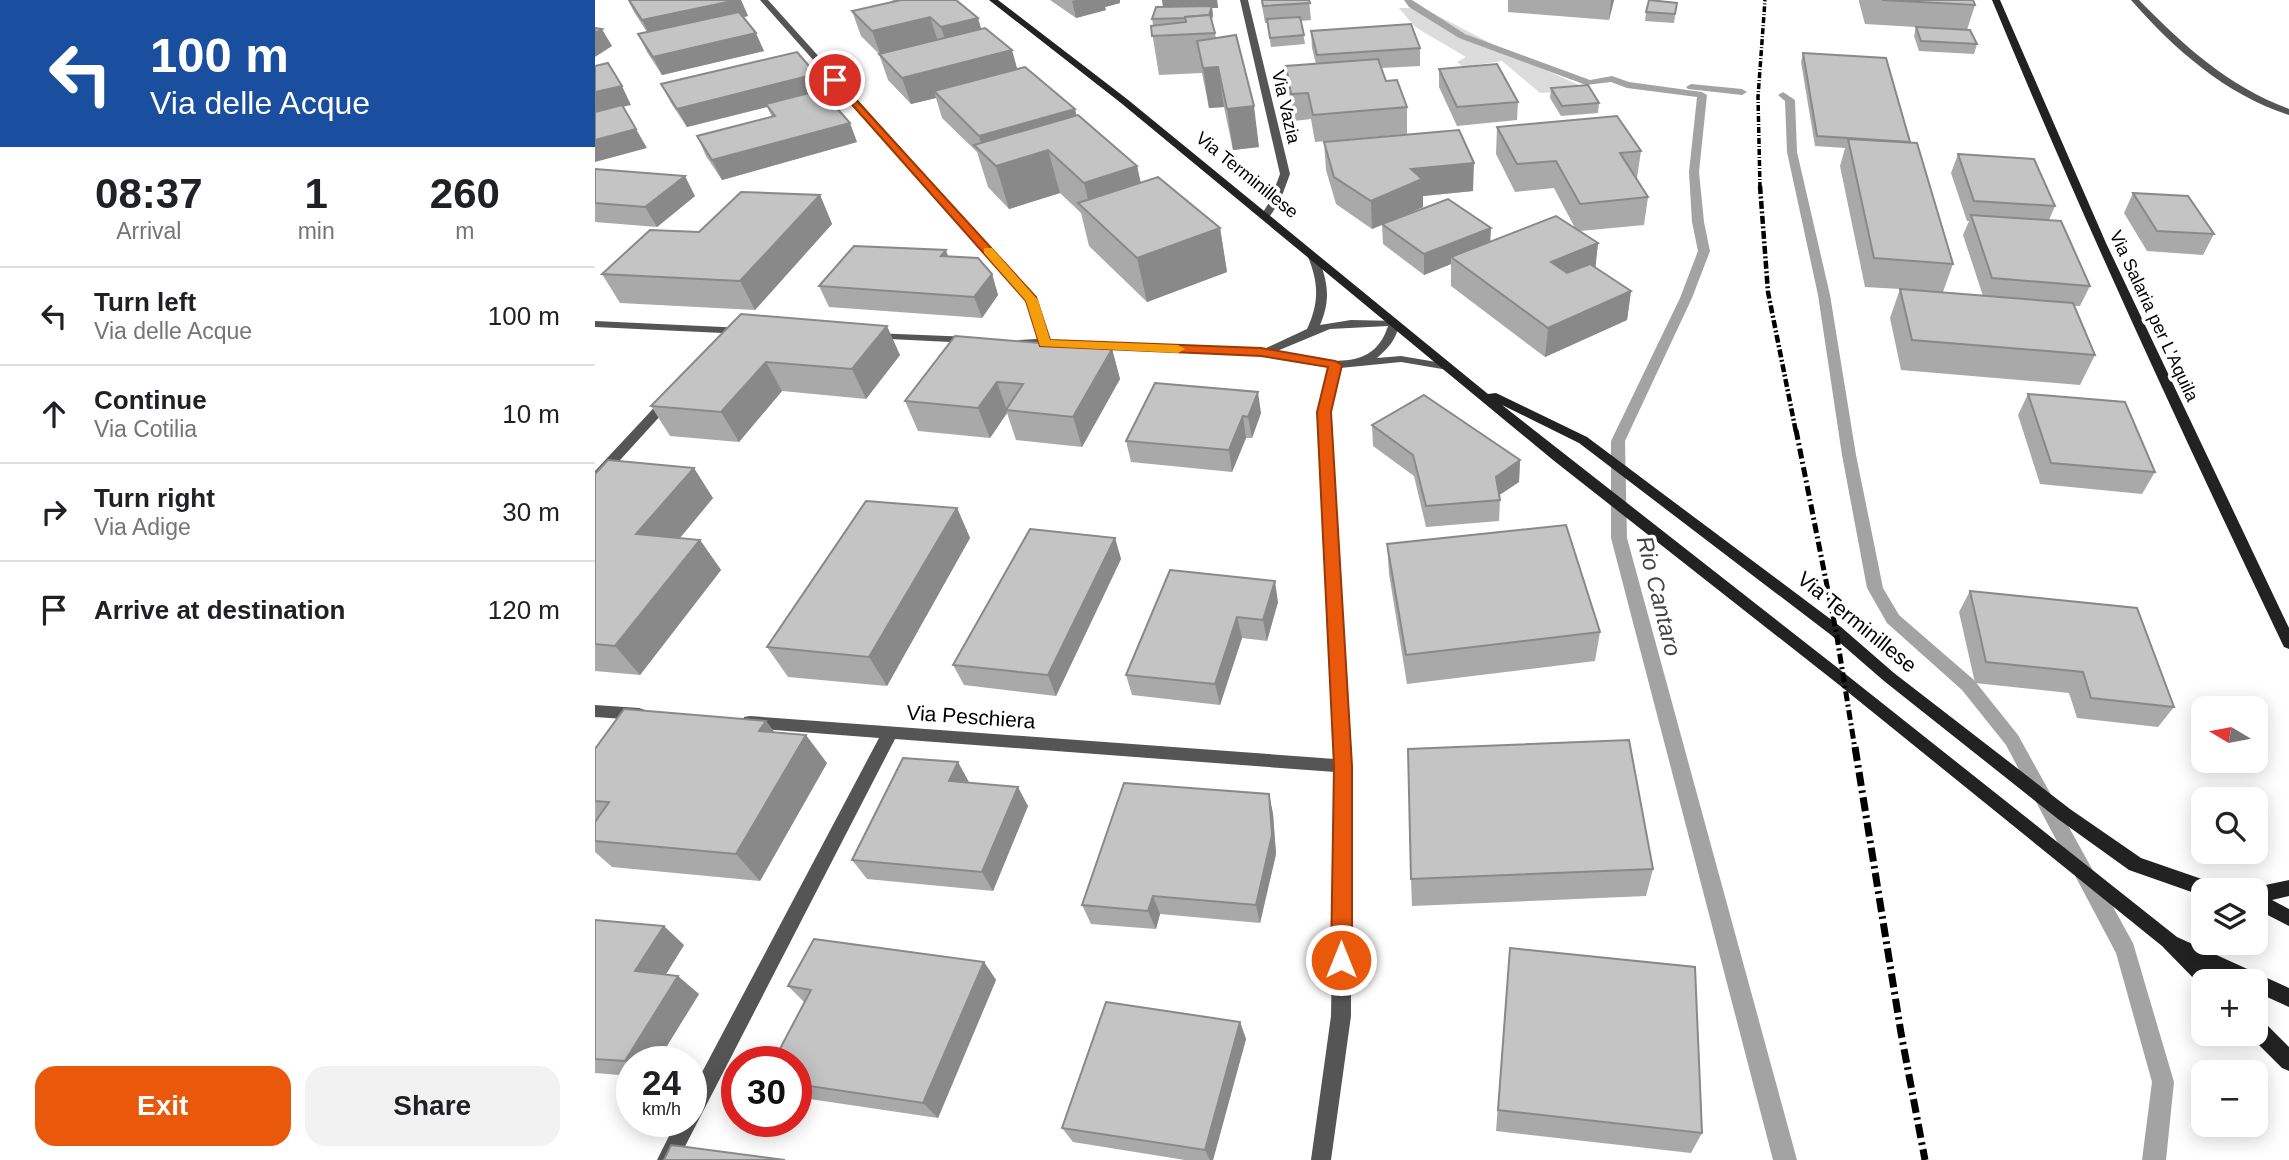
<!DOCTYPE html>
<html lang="en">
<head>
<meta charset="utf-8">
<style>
	:root { --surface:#fff; --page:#f2f2f2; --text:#202124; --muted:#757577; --line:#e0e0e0; --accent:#ea580c }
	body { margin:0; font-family:Helvetica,sans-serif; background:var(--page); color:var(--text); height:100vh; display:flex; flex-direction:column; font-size:26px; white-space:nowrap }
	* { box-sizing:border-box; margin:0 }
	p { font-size:23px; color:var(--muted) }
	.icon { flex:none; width:38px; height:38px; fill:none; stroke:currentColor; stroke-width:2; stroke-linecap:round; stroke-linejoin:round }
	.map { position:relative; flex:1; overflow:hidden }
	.details { display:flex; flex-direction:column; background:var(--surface); width:595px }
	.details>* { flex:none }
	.banner { background:#1a4fa0; color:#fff; overflow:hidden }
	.needle { width:46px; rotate:280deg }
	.fabs { position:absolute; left:1596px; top:696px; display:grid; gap:14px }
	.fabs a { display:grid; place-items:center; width:77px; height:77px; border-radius:14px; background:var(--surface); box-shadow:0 4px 18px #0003; font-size:35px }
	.speed { position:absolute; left:21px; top:1046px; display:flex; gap:14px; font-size:35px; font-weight:700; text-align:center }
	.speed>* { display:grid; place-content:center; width:91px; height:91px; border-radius:50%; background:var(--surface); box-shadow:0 4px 18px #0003; line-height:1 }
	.speed small { font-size:18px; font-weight:400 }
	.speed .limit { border:10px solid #d22; background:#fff; color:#111 }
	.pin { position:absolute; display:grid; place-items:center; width:60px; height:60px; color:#fff; margin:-30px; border:4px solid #fff; border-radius:50%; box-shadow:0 2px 7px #0007 }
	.me { position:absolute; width:77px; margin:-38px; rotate:0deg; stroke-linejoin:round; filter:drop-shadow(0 0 5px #0008) }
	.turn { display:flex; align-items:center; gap:24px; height:147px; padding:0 35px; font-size:32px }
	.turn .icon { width:91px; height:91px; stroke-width:2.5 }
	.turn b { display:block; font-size:49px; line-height:60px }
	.eta { display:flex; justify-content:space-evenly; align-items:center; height:119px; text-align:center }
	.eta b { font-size:42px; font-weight:700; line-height:49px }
	.button { display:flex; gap:14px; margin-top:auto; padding:14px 35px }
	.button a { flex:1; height:80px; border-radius:21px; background:var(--accent); color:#fff; font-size:28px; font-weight:700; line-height:80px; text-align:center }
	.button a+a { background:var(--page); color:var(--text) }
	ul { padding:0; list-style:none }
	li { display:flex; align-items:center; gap:21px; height:98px; padding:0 35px; border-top:2px solid var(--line) }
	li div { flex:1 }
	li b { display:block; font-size:26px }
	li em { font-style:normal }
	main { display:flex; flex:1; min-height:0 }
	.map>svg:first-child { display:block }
	.green { fill:#dcdcdc }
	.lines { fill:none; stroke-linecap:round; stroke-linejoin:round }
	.stream { fill:#a3a3a3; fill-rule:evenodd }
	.street { fill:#555; fill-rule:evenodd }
	.secondary { fill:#222; fill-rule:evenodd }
	.rail-far3 { stroke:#000; stroke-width:3.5; stroke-dasharray:6 2 1 2; stroke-linecap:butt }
	.rail-far2 { stroke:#000; stroke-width:4.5; stroke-dasharray:8 2.5 2 2.5; stroke-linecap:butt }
	.rail-far1 { stroke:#000; stroke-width:5; stroke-dasharray:10 3.5 2 3.5; stroke-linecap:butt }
	.rail { stroke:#000; stroke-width:7; stroke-dasharray:14 4.5 2.5 4.5; stroke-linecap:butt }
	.wall { fill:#a9a9a9 }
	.shaded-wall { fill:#898989 }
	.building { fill:#c4c4c4; stroke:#898989; stroke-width:2 }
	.route { fill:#ea580c; stroke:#983908; stroke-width:2 }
	.slow { fill:#f59e0b }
	.labels { text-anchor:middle; stroke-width:7; stroke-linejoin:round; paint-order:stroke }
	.far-street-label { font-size:18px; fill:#000; stroke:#fff }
	.street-label { font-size:21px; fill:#000; stroke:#fff }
	.water-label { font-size:23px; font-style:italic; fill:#444; stroke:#fff }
</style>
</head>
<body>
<main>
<section class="details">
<div class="banner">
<div class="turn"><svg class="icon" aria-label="left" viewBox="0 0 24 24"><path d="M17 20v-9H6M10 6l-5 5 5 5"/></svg><div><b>100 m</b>Via delle Acque</div></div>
</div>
<div class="eta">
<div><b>08:37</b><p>Arrival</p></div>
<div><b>1</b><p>min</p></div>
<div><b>260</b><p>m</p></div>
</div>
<ul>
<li><svg class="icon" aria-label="left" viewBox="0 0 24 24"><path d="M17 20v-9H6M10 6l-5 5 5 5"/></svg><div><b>Turn left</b><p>Via delle Acque</p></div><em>100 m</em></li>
<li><svg class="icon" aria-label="ahead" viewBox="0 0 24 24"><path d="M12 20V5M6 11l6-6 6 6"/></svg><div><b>Continue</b><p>Via Cotilia</p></div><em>10 m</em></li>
<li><svg class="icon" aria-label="right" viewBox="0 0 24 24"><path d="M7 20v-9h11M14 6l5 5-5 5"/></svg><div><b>Turn right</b><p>Via Adige</p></div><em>30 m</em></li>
<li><svg class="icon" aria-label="arrive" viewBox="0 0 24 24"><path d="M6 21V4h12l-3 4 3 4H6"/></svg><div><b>Arrive at destination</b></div><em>120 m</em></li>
</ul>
<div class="button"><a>Exit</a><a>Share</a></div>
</section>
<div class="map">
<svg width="1694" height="1160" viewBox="0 0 1694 1160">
	<rect width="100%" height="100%" fill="#fff"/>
	<!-- green -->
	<path class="green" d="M804,8H828L926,59L995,90L945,93L907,61L868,67L862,62L871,57L820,27Z"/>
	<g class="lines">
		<!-- stream -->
		<g class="stream">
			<path d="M809,0H817L870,34L995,80L1017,76L1034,82L1107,92L1112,95L1104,172L1109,222L1115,251L1097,298L1030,441L1032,538L1202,1160H1178L1016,538V441L1085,298L1103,251L1097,222L1094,172L1102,97L1032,88L1016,82L991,85L864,38L814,7Z"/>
			<path d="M1096,84L1147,89L1152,92L1147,95L1093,89L1091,87Z"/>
			<path d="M1188,92L1200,100L1202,152L1235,295L1261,455L1288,588L1304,615L1379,680L1423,735L1538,943L1579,1082L1571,1160H1547L1557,1082L1521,953L1411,745L1367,690L1292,623L1272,588L1247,455L1223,295L1192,152L1190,101L1183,95Z"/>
		</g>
		<!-- street -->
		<g class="street">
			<path d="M165,0H173L441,298L454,340L669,349L712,329C724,303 724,284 713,257L718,254L723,257C733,282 736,300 725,325L756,320L803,321C805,335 794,348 782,358L806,356L853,364L859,367L853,370L806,362L745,368L735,412L756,766V1016L736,1160H716L736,1016L740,772L300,739L83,1160H62L81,1122H96V1093L284,738L155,728L149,727L147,722L149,717L155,716L740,759L723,412L734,367L666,355L424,344V340L442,339L432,301ZM793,326C777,378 721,358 682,351L735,329Z"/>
			<path d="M645,0H653L695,174L685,201L673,219L670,220L665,217L675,201L685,174Z"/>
			<path d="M1536,0H1544C1589,46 1633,86 1694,109V115C1631,95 1579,49 1536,0Z"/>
			<path d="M0,321L149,328L155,331L149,334L0,327Z"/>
			<path d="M278,333L376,337L382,340L376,343L274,338V334Z"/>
			<path d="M73,396L79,400L77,403L5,482L0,483V471L69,397Z"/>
			<path d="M0,705L44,708L50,710L52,714L50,718L44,720L0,717Z"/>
		</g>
		<!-- secondary -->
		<g class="secondary">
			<path d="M394,0H403L532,99L893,394L901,393L992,437L1246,627L1299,673L1475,809L1546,858L1624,885L1627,891H1608V896L1534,870L1463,819L1289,681L1236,635L984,443L907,405L1253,676L1582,937L1694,988V1007L1661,992V982H1640L1616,970L1624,982H1608V988L1567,946L1243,684L958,460L526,103Z"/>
			<path d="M1397,0H1405L1511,243L1694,628V649L1689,647L1687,643C1586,431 1487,218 1397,0Z"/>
			<path d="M1694,880V896L1677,900L1694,909V926L1661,909V891H1654L1661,887Z"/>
			<path d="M1661,1018L1668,1021L1694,1047V1071L1687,1068L1654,1035L1661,1034Z"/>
		</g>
		<!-- rail-far3 -->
		<path class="rail-far3" d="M1165,188L1163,97L1170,0"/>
		<!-- rail-far2 -->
		<path class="rail-far2" d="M1165,186L1173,292L1201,432"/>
		<!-- rail-far1 -->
		<path class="rail-far1" d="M1201,430L1241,631L1260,749"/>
		<!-- rail -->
		<path class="rail" d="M1260,747L1306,1033L1330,1160"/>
	</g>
	<!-- wall -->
	<g class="wall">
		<path d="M33,0H146L153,16L148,17L169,51L67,75L52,52L43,34L52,32L39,12Z"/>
		<path d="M297,0H361L383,18L386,29L423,69L480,109L481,115L542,166L546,183L625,228L632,272L552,302L494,246L486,213L465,193L414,209L393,187L382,152L347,118L341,98L316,104L293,80L284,54L266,36L257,11L299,2Z"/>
		<path d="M455,0H525V3L510,7L511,10L481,18Z"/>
		<path d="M567,0H622L623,8H617L618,15L617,21L621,38L664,147L638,150L629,107L614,108L607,73L564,75L556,26L558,25L557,19L568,7Z"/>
		<path d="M666,0H714L716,20L706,21L710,44L676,47L672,23H670Z"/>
		<path d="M913,0H1019L1014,20L913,12Z"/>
		<path d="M1264,0H1378L1380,5L1372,30L1270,24L1264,2Z"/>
		<path d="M1082,3L1079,23L1050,21L1051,12Z"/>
		<path d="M1321,27L1382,44L1379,54L1324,51L1319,36Z"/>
		<path d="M716,31L825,48V66L786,68L791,81L812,107V134L720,142L716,119L699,121L694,92L691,66L721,64L717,48Z"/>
		<path d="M1208,53L1315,142L1358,264L1348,292L1388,296L1368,235L1374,221H1372L1356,173L1363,154L1460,206L1454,220L1495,286L1485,306H1479L1500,355L1485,385L1306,370L1295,318L1305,289L1270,287L1245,166L1250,148L1220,146L1206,62Z"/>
		<path d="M844,69L923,102L922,120L862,126L844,87Z"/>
		<path d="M66,84L228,93L262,142L127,180L111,156L102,136L177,117L172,107L92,127L76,103Z"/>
		<path d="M956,88L1004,103L1003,113L966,116L955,98Z"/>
		<path d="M902,127L1046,151L1042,178L1041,179L1053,197L1049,225L985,231L1003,243L1000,267L1036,291L1032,320L950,357L856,286V264L829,275L788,244L787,225L777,229L741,204L731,170L729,142L878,191L828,196V207L807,216L895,242L980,228L959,188L920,192L901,154Z"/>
		<path d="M0,169L100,196L62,227L0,222Z"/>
		<path d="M1538,193L1619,234L1608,255L1552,251L1529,213Z"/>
		<path d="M225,195L237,224L160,310L25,303L7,274Z"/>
		<path d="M353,257L397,274L403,295L387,318L234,307L224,286Z"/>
		<path d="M146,314L305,355L271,399L187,391L144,442L75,436L56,406Z"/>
		<path d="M517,349L525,379L487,447L421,440L412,413L395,438L323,431L310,401Z"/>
		<path d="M560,383L666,413L657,438H651L637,472L536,462L531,441Z"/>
		<path d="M1433,394L1560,472L1547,494L1445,484L1423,415Z"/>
		<path d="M777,425L925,460L924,482L904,495L905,500L904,521L831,527L819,476L778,446Z"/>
		<path d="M0,474L118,498L85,538L105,540L126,570L45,675L0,671Z"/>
		<path d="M362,508L375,538L292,686L193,677L172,647Z"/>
		<path d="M520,538L526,559L461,696L369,685L358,665Z"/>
		<path d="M792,544L1005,632L1000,661L812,684L794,574Z"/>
		<path d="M575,570L683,602L672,641L647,638L625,705L537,695L531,675Z"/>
		<path d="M1375,591L1579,707L1563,727L1482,718L1474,693L1380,683L1364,612Z"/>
		<path d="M171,721L179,732L232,763L165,881L17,867L0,852V749Z"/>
		<path d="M374,782L433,806L398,891L272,879L257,860Z"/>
		<path d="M674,794L678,814L681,854L665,923L565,914L561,929L496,924L487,905Z"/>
		<path d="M1058,869L1051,896L817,906L816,879Z"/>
		<path d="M0,920L89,945L70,975L104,994L62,1062H37V1076L0,1073Z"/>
		<path d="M915,948L1107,1133L1096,1153L901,1131Z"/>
		<path d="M389,962L401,980L343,1118L201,1097V1062L209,1002L193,986Z"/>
		<path d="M645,1022L651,1039L618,1160H590L478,1142L467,1128Z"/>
	</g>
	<!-- shaded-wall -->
	<g class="shaded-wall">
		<path d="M142,0H146L153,16L56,38L47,20Z"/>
		<path d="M481,0H525V3L510,7L511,10L481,18L477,1Z"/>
		<path d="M567,0H622L623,8H617L618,15L615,27L614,18L569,12Z"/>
		<path d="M1016,0H1019L1014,20Z"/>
		<path d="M335,17L343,41L286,56L277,31Z"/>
		<path d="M383,18L390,43L354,52L346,27Z"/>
		<path d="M7,29L17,46L0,57V33Z"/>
		<path d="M161,33L169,51L67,75L58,57Z"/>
		<path d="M417,50L424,75L339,91L341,98L316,104L307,78Z"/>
		<path d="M623,67L629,107L614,108L608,68Z"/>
		<path d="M221,74L228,93L171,104L172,107L92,127L82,109Z"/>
		<path d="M27,86L36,105L0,113V92Z"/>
		<path d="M659,106L664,147L638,150L632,109Z"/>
		<path d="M480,109L486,136L390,156L384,136Z"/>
		<path d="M255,123L262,142L127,180L117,160Z"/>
		<path d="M41,129L52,148L0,162V140Z"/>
		<path d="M453,150L465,193L414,209L401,166Z"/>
		<path d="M879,163L878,191L828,196V207L777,229L776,201L816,169Z"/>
		<path d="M542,166L551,208L497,216L489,183Z"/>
		<path d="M90,176L100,196L62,227L50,207Z"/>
		<path d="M225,195L237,224L160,310L145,281Z"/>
		<path d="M625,228L632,272L552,302L542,258Z"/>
		<path d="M896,228L895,248L856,257V264L829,275V254Z"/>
		<path d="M1003,243L1000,272L954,291L956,262Z"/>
		<path d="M351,250L358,270L346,256Z"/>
		<path d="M397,274L403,295L387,318L379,297Z"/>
		<path d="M1036,291L1032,320L950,357L953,328Z"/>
		<path d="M292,326L305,355L271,399L257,369Z"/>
		<path d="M517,349L525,379L487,447L478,417Z"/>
		<path d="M171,362L187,391L144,442L126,412Z"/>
		<path d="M402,382L412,410H411L412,413L395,438L383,408Z"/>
		<path d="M663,392L666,413L657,438L653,417Z"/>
		<path d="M648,416L651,438L637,472L634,450Z"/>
		<path d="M925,460L924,482L900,498L901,477Z"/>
		<path d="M99,468L118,498L63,564L41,534Z"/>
		<path d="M362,508L375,538L292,686L274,657Z"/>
		<path d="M520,538L526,559L461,696L453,675Z"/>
		<path d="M105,540L126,570L45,675L20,646Z"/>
		<path d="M680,581L683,602L672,641L668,620Z"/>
		<path d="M642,617L647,638L625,705L620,684Z"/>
		<path d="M171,721L192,749L164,731Z"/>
		<path d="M211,735L232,763L165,881L141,854Z"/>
		<path d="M363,762L374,782L354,781Z"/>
		<path d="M423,787L433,806L398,891L387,872Z"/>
		<path d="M674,794L678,814L681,854L665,923L661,905Z"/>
		<path d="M558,896L565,914L561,929L553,911Z"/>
		<path d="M69,926L89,945L62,989L40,971Z"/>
		<path d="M389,962L401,980L343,1118L328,1103Z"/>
		<path d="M83,976L104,994L62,1062H37V1066L30,1061Z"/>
		<path d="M645,1022L651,1039L618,1160H615L610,1150Z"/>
	</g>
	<!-- building -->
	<g class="building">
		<path d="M34,0H142L47,20Z"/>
		<path d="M306,0H361L383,18L346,27L335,17L277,31L257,11Z"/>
		<path d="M667,0H714L715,3L668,6Z"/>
		<path d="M1054,0L1082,3L1080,14L1051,12Z"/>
		<path d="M1287,0H1378L1380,5Z"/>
		<path d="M617,6L614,15L590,17V18L557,19L561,7Z"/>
		<path d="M144,12L161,33L58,57L43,34Z"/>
		<path d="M615,15L620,33L557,36L556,26L591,22L590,17Z"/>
		<path d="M705,17L709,35L675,38L672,19Z"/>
		<path d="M816,24L825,48L722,55L716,31Z"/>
		<path d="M1321,27L1375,30L1382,44L1326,41Z"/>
		<path d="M0,28L7,29L0,33Z"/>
		<path d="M390,28L417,50L307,78L284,54Z"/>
		<path d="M641,35L659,106L632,109L623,67L608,68L602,41Z"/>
		<path d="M202,52L221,74L82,109L66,84Z"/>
		<path d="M1208,53L1291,58L1315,142L1222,136Z"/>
		<path d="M783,59L791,81L802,80L812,107L718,115L713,93L696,94L691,66Z"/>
		<path d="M13,63L27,86L0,92V66Z"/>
		<path d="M902,64L923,102L862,107L844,69Z"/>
		<path d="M430,67L480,109L384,136L339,91Z"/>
		<path d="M993,85L1004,103L967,106L956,88Z"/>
		<path d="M226,90L255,123L117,160L102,136L180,116L171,104Z"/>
		<path d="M27,105L41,129L0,140V112Z"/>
		<path d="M483,115L542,166L489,183L453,150L401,166L379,145Z"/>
		<path d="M1022,116L1046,151L1025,153L1053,197L985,204L961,161L922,164L902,127Z"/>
		<path d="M864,130L879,163L816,169L827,179L776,201L739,177L729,142Z"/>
		<path d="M1253,139L1322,143L1358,264L1279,258Z"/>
		<path d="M1363,154L1439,159L1460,206L1379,201Z"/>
		<path d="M0,169L90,176L50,207L0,203Z"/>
		<path d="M563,177L625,228L542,258L483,203Z"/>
		<path d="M146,192L225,195L145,281L7,274L55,230L104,232Z"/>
		<path d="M1538,193L1593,196L1619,234L1562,231Z"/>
		<path d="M853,199L896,228L829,254L787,224Z"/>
		<path d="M1376,215L1466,221L1495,286L1397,278Z"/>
		<path d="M961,216L1003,243L956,262L972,273L995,264L1036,291L953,328L856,257Z"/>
		<path d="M259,246L351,250L346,256L383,258L397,274L379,297L224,286Z"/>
		<path d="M1305,289L1478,303L1500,355L1317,340Z"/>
		<path d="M146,314L292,326L257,369L171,362L126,412L56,406Z"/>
		<path d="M360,336L517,349L478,417L411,410L428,384L402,382L383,408L310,401Z"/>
		<path d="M560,383L663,392L653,417L648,416L634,450L531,441Z"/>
		<path d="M1433,394L1530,402L1560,472L1456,463Z"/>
		<path d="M829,395L925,460L901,477L905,500L831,506L818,455L777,425Z"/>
		<path d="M13,460L99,468L41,534L105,540L20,646L0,644V474Z"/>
		<path d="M271,501L362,508L274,657L172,647Z"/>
		<path d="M971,525L1005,632L811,655L792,544Z"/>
		<path d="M435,529L520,538L453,675L358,665Z"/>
		<path d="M575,570L680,581L668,620L642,617L620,684L531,675Z"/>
		<path d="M1375,591L1542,608L1579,707L1496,698L1488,672L1391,662Z"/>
		<path d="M29,709L171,721L164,731L211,735L141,854L0,841V822L14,802L0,801V749Z"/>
		<path d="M1034,740L1058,869L816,879L813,749Z"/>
		<path d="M308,758L363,762L354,781L423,787L387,872L257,860Z"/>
		<path d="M529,783L674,794L677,835L661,905L558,896L553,911L487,905Z"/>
		<path d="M0,920L69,926L40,971L83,976L30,1061L0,1059Z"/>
		<path d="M219,939L389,962L328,1103L201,1084V1062H178L216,990L193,986Z"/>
		<path d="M915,948L1100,967L1107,1133L903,1110Z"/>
		<path d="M511,1002L645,1022L610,1150L467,1128Z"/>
		<path d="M76,1145L190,1160H69Z"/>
	</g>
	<!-- route -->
	<path class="route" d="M240,77L441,297L455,340L666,348L740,361L747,365L736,412L757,766V960L754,967L746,970L739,967L736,960L739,766L722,412L733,367L666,356L445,346L431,301L237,82V78Z"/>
	<!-- slow -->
	<path class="slow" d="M389,248H397L443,300L455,340L583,345L590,349L583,353L445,346L431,301L389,253Z"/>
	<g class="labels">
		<!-- far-street labels -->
		<g class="far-street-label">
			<text transform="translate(691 107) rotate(77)" y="6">Via Vazia</text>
			<text transform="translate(652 175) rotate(39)" y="6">Via Terminillese</text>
			<text transform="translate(1559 316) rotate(65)" y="6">Via Salaria per L'Aquila</text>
		</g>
		<!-- street labels -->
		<g class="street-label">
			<text transform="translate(1262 622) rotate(39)" y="7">Via Terminillese</text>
			<text transform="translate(376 717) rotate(4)" y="7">Via Peschiera</text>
		</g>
		<!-- water labels -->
		<g class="water-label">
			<text transform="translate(1064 596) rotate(76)" y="8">Rio Cantaro</text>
		</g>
	</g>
</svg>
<div class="fabs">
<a><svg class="needle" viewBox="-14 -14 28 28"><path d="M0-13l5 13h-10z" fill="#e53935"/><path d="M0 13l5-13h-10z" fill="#757577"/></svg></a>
<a><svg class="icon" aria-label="search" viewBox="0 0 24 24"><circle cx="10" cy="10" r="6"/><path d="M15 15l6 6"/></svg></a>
<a><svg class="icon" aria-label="layers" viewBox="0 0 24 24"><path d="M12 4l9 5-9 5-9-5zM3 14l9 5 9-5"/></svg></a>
<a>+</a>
<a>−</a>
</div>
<div class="speed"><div>24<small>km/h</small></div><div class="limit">30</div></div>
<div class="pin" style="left:240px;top:80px;background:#d93025"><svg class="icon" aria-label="arrive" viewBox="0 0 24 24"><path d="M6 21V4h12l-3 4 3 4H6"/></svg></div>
<svg class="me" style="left:746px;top:960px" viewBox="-20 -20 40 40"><circle r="17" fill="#ea580c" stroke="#fff" stroke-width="3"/><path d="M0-11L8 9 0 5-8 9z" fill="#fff"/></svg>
</div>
</main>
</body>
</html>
